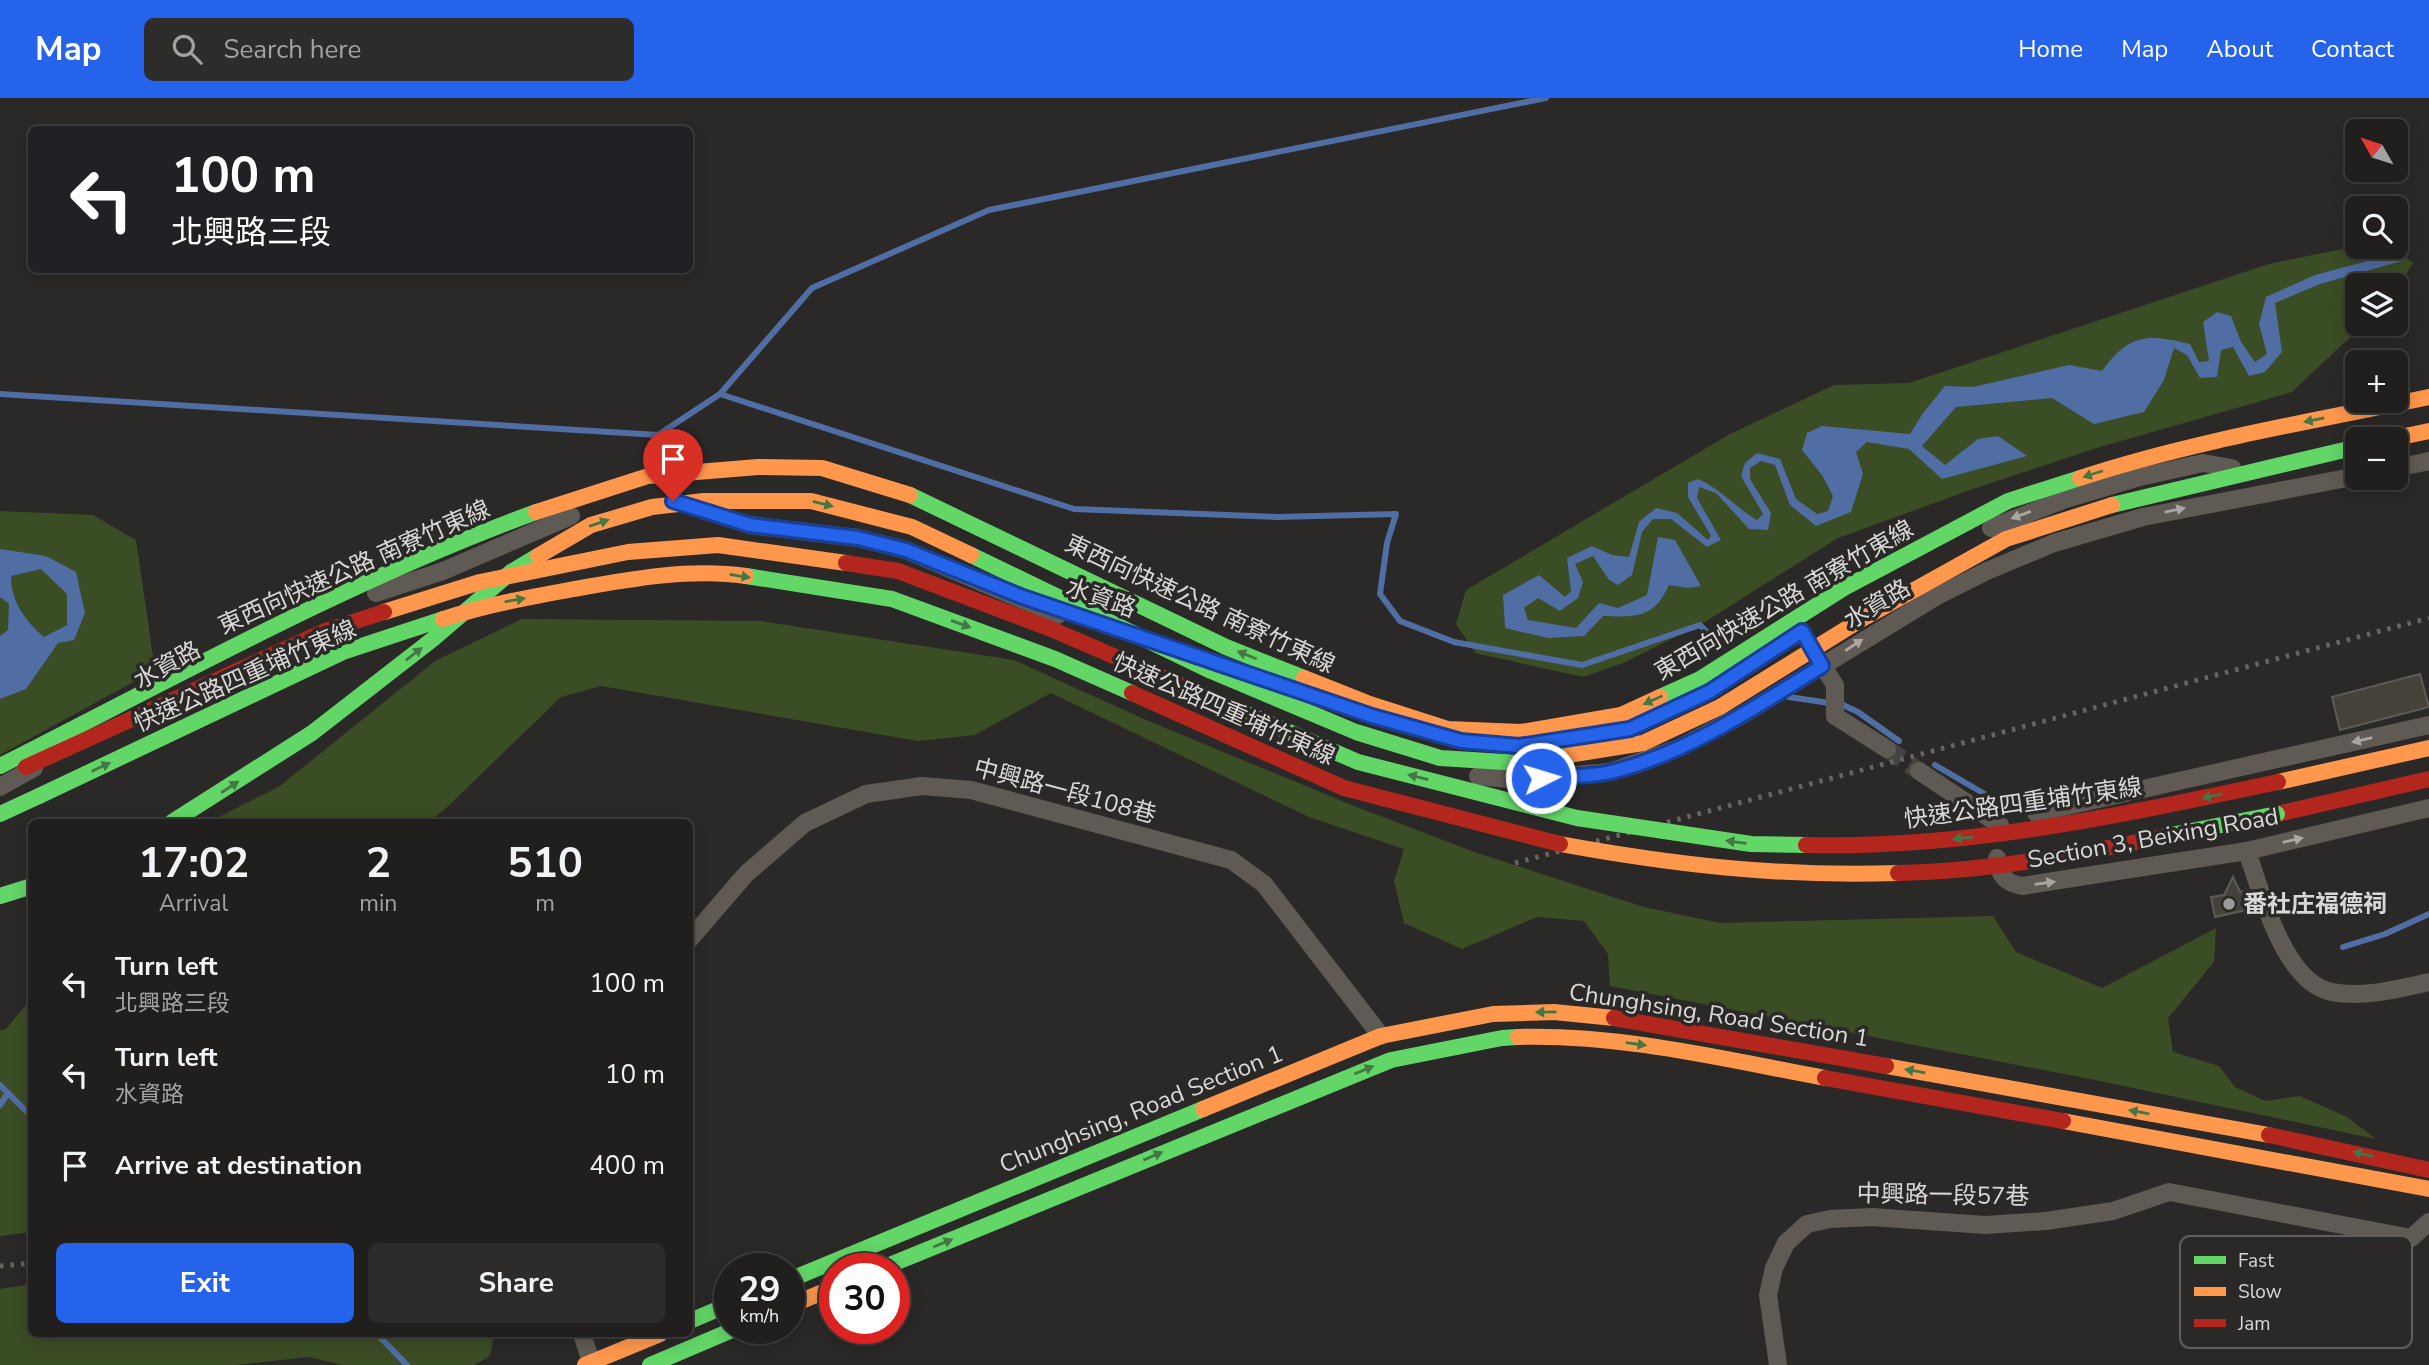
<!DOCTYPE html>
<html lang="en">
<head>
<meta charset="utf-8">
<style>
	:root { --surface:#201f1e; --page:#2d2c2b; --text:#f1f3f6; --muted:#a2a2a4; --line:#3d3d3c; --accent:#2563eb }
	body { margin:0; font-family:"Nunito Sans","Noto Sans TC",sans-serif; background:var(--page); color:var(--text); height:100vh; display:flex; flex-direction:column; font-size:26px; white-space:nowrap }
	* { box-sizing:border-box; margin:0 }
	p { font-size:23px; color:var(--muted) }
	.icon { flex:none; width:38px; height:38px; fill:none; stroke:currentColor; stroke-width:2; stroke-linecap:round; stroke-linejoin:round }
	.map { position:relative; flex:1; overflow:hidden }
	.sheet { position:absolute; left:28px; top:721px; width:665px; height:518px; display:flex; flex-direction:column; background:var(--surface); border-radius:10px; box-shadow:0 4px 18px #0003,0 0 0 2px var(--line) }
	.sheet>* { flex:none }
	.top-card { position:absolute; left:28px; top:28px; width:665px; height:147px; border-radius:10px; box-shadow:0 4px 18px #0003,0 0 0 2px var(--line); background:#202124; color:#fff; overflow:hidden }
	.needle { width:46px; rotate:309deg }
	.tools { position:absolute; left:2345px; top:21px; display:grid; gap:14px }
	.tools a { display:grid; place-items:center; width:63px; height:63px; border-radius:10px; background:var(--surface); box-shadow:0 4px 18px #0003,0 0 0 2px var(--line); font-size:35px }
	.speed { position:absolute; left:714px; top:1155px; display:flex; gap:14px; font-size:35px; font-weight:700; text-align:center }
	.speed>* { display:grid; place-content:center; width:91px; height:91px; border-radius:50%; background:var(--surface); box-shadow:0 4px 18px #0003,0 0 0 2px var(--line); line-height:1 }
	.speed small { font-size:18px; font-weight:400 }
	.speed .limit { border:10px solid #d22; background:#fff; color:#111 }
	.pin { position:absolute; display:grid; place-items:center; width:60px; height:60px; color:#fff; margin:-72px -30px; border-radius:50% 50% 50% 0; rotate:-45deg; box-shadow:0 0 7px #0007 }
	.pin .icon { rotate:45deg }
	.me { position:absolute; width:77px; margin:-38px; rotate:85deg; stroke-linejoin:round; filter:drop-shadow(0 0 5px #0008) }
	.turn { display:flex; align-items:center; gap:24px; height:147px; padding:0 28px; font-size:32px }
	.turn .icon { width:91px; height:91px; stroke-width:2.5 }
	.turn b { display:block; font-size:49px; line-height:60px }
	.eta { display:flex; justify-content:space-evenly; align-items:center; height:119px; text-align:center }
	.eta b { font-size:42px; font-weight:700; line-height:49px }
	.action { display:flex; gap:14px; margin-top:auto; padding:14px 28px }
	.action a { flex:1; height:80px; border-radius:10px; background:var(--accent); color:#fff; font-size:28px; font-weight:700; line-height:80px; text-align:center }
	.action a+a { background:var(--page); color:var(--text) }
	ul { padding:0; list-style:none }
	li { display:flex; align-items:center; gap:21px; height:91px; padding:0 28px }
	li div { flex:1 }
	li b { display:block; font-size:26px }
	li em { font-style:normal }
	header { display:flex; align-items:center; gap:42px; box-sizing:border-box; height:98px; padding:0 35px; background:var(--accent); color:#fff }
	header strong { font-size:33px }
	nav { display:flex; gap:38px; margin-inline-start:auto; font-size:24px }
	.search { width:490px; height:63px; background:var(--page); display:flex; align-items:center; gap:18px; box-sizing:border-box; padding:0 24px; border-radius:10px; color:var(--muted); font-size:26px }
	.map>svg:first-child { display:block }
	.green { fill:#3b4d25 }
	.water { fill:#506da4; fill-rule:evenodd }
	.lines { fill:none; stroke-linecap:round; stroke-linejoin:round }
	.stream { stroke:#506da4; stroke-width:6 }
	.building { fill:#46423a; stroke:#5c5b5a; stroke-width:2 }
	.street-tunnel { stroke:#444342; stroke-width:18; stroke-dasharray:18 9; stroke-linecap:butt }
	.street { stroke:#605a54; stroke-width:18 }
	.fast { stroke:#63d668; stroke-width:16 }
	.slow { stroke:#ff974d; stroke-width:16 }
	.jam { stroke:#b3261e; stroke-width:16 }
	.rail { stroke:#68645f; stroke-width:5; stroke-dasharray:3.5 7; stroke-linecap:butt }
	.fast-bridge { stroke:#63d668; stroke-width:16 }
	.slow-bridge { stroke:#ff974d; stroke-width:16 }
	.jam-bridge { stroke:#b3261e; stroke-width:16 }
	.oneway { fill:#474 }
	.oneway2 { fill:#a9a6a3 }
	.route-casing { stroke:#184099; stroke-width:18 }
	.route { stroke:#2563eb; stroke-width:12 }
	.poi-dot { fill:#9c9b9a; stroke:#2b2927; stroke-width:2.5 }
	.labels { text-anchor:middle; stroke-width:7; stroke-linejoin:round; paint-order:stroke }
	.street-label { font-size:24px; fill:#dad8d7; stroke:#2b2927 }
	.poi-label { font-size:24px; font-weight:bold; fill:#dad8d7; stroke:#2b2927; text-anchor:start }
	.key { fill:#2b2927; stroke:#605e5c; stroke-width:2 }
	.key-label { font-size:19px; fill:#dad8d7 }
</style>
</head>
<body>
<header>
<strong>Map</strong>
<div class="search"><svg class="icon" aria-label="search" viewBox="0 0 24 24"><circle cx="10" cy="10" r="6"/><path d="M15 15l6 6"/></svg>Search here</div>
<nav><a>Home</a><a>Map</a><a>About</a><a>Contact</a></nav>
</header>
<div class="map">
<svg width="2429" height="1267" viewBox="0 0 2429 1267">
	<rect width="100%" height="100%" fill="#2a2928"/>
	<!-- green -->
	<g class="green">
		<path d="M2357,148L2392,149L2413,165L2396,193V187H2357V226H2364L2292,294L2100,349L1973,391L1838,440L1700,527L1623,565L1583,579L1475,555L1456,526L1466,492L1730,336L1834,287L1909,285L2269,166Z"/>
		<path d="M0,413L93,417L136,442L155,572L0,657Z"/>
		<path d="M522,521L761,523L1014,562L1146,622L1354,708L1477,755L1644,809L1720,825L1993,818L2016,854L2102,890L2216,830L2214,864L2168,920L2173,954L2219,968L2235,989L2265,1003L2300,998L2347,1019L2376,1041L2095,982L1610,888L1608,856L1584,823L1537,819L1462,851L1404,825L1394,783L1404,751L1309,719L1051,595L975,637L918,643L601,588L561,599L443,713L427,724H209L280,688L435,563Z"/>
		<path d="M31,901V1134L0,1138V932L6,931Z"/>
		<path d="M31,1186L32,1236H494L490,1258L474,1267H343L309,1259L236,1267H0V1191Z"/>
	</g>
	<!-- water -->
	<g class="water">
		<path d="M2398,155L2402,163L2320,186L2275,205L2282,254L2265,274L2249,278L2233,249L2221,252L2217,279L2200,280L2187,257L2174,250L2164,282L2144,314L2094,326L2052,300L1956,309L1922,348L1945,367L1978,341L1998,338L2027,358L1942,381L1909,351L1867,344L1856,354L1863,376L1851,414L1816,428L1790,407L1775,367L1761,363L1750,370V381L1771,415L1768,432L1749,431L1716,395L1699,389L1697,400L1721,442L1707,449L1671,421H1653L1642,434L1632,477L1618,487L1609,482L1593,458L1575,466L1583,484L1578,500L1560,513L1538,500L1524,510L1528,522L1576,530L1599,505L1618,510L1647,497L1658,439L1675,442L1701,488L1688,490L1669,487C1654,521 1635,519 1603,518L1584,538L1548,540L1505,530L1503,497L1539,477L1565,499L1571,493L1567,460L1592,448L1612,457L1629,459L1639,424L1656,410L1677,415L1708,442L1711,438L1688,399V385L1698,381C1722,392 1735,409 1757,422L1763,416L1741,378L1745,365L1757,355L1780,361L1796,401L1817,416L1828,413L1833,398L1822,377L1802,352L1807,335L1822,328L1910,336L1923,315L1945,288L1973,289L2069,267L2102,273C2130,235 2147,236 2190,246L2199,264L2209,263L2203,224L2217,214L2231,218L2241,244L2255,264L2267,256L2259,226L2266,199L2315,177Z"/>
		<path d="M0,451L46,458L76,474L85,515L74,542L58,545L26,591L0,601V538L8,532L9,506L0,499ZM41,471L67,496V527L44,539C25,523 11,503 11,478Z"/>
	</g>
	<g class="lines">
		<!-- stream -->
		<g class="stream">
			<path d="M0,296L658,337L720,296L812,190L989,112L1546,0"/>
			<path d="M720,296L1074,411L1277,419L1396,416L1387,445L1380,496L1400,523L1454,544L1582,567L1700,527L1720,547"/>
			<path d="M1789,599L1843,607L1858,614L1899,643"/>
			<path d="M1935,667L2012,712"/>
			<path d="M2343,849L2385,836L2429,816"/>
			<path d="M0,987L32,1019"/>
			<path d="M0,1007L8,995"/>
			<path d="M377,1236L407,1267"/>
		</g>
	</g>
	<!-- building -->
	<g class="building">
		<path d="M2420,576L2429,609L2340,632L2332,599Z"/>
		<path d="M2233,779L2240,794L2243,793L2247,812L2215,819L2211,799L2224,797Z"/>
	</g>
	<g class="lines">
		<!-- street-tunnel -->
		<path class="street-tunnel" d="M1887,651L1919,673"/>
		<!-- street -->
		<g class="street">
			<path d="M2396,370L2429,363"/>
			<path d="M705,413L750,427L858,440L906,452L1058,517"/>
			<path d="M1991,430L2063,402L2140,379L2203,365L2232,370"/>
			<path d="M376,495L443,473L571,418"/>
			<path d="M1817,559L1835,587V618L1887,651"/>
			<path d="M1919,673L2000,727"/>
			<path d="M1478,678L1519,682L1610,674L1679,650L1742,617L1937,498L1987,473L2054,445L2143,419L2357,378"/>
			<path d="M0,689L34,670"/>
			<path d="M2036,715L2429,627"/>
			<path d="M2247,753C2260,791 2283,881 2328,893C2359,901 2398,891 2429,884"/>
			<path d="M1997,760C1999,777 2005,785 2022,788L2247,753L2429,710"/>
			<path d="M690,841L746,776L805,725L866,696L922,688L971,692L1231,762L1264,786L1381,938"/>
			<path d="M582,1236L592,1267"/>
			<path d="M1778,1267L1768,1197L1774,1170L1786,1145L1807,1126L1830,1121L1872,1119L1985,1127L2046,1123L2113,1113L2169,1094L2411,1140L2429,1124"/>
		</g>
		<!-- fast -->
		<g class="fast">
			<path d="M910,397L1226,549L1304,580"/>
			<path d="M1660,599L1700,581L1844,490L2008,403L2080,380"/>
			<path d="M0,668C176,579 350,482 536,414"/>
			<path d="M0,716L39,698"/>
			<path d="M0,798L32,788"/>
			<path d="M880,1171L1391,962L1502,940L1518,939"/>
			<path d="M789,1182L1203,1011"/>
			<path d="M690,1223L730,1206"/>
			<path d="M650,1267L737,1230"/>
		</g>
		<!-- slow -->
		<g class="slow">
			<path d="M2391,341L2429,333"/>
			<path d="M2080,380C2193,343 2313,323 2429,299"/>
			<path d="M536,414L648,378L758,369L822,370L910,397"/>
			<path d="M1304,580L1367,605L1448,631L1521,634L1621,617L1660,599"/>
			<path d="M2278,684L2429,650"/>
			<path d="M1518,939C1621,936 1723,961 1825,980"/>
			<path d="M1886,968L2269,1037"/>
			<path d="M1203,1011L1381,938L1493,916L1554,914L1614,920"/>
			<path d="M2063,1023L2429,1091"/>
			<path d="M789,1208L835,1189"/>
			<path d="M585,1267L660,1236"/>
		</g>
		<!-- jam -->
		<g class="jam">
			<path d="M2277,716L2429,681"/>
			<path d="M1614,920L1886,968"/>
			<path d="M1825,980L2063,1023"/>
			<path d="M2269,1037L2429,1072"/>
		</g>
		<!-- rail -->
		<g class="rail">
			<path d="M1515,765L2429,520"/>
			<path d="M0,1168L32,1165"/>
		</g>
		<!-- fast-bridge -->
		<g class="fast-bridge">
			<path d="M2112,407L2357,349"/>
			<path d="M971,457L1211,573L1356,634L1440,660L1520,665L1568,657"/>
			<path d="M746,478L892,501L1055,561L1132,595"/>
			<path d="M1183,588L1358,664L1577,720L1751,746L1806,747"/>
			<path d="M39,698L343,554L443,521"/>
			<path d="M172,724L312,635L433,541L511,474L538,458"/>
			<path d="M2171,737L2277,716"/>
		</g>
		<!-- slow-bridge -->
		<g class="slow-bridge">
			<path d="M538,458L591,427L652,409L704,403H811L912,429L971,457"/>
			<path d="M384,514L480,484L628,454L718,447L846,465"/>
			<path d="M443,521C486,507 530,499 574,491C630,481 690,470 746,478"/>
			<path d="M1568,657L1643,645L1720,609L1862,521L2006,441L2112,407"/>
			<path d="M1560,746C1675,767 1781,779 1898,775"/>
		</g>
		<!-- jam-bridge -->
		<g class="jam-bridge">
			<path d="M846,465L898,473L1051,531L1183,588"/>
			<path d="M1132,595L1344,690L1560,746"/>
			<path d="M26,669L325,533L384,514"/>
			<path d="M1806,747C1966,751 2122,717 2278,684"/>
			<path d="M1898,775C1989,773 2082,756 2171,737"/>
		</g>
	</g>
	<!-- one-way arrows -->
	<defs><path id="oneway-solid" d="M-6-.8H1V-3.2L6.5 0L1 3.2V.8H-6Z" transform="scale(1.75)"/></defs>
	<g class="oneway">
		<use href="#oneway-solid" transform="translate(2314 322) rotate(168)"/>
		<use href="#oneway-solid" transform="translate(2093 376) rotate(162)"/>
		<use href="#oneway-solid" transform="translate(823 406) rotate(14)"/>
		<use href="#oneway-solid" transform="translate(599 425) rotate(-19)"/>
		<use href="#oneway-solid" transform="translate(740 478) rotate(9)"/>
		<use href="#oneway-solid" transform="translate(515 502) rotate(-10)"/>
		<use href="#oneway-solid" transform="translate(961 526) rotate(20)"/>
		<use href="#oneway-solid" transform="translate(414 556) rotate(-38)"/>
		<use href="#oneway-solid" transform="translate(1247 557) rotate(-158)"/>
		<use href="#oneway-solid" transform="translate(1653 602) rotate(156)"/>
		<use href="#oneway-solid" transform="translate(101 669) rotate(-25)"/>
		<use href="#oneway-solid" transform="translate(1418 679) rotate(-166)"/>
		<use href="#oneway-solid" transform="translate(230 689) rotate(-33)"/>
		<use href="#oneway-solid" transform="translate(2212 698) rotate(168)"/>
		<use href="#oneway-solid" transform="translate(1963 740) rotate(175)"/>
		<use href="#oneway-solid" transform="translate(1736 744) rotate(-173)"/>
		<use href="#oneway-solid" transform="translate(1546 914) rotate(179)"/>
		<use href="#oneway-solid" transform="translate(1636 946) rotate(8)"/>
		<use href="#oneway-solid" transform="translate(1364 972) rotate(-22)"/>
		<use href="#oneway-solid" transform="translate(1915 973) rotate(-170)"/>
		<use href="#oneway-solid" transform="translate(2139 1014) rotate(-170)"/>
		<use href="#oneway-solid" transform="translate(2363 1056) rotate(-167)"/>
		<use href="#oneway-solid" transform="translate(1153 1058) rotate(-23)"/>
		<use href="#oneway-solid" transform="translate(943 1145) rotate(-22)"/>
	</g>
	<g class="oneway2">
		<use href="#oneway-solid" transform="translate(2175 412) rotate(-12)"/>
		<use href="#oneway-solid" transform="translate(2021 417) rotate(160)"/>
		<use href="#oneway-solid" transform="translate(1854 547) rotate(-33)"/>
		<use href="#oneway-solid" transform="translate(2362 642) rotate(167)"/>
		<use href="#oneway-solid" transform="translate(2293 742) rotate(-13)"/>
		<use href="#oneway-solid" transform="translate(2045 785) rotate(-8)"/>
	</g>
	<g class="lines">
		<defs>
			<path id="route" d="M673,403L750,427L858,440L906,452L1023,499L1372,618L1461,643L1519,648L1630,631L1709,594L1802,533L1822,568C1755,609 1688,655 1611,674C1589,679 1564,678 1541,680"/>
		</defs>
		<!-- route casing -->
		<use href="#route" class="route-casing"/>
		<!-- route -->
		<use href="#route" class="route"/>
	</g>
	<!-- markers -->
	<circle class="poi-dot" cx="2229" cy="806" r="7"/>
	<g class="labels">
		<!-- street labels -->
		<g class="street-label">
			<text transform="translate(354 469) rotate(-24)" y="8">東西向快速公路 南寮竹東線</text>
			<text transform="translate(1101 500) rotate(19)" y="8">水資路</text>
			<text transform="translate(1784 502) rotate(-30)" y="8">東西向快速公路 南寮竹東線</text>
			<text transform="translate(1200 506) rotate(25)" y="8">東西向快速公路 南寮竹東線</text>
			<text transform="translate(1877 506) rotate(-31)" y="8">水資路</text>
			<text transform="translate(167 567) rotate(-29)" y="8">水資路</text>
			<text transform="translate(245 578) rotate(-24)" y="8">快速公路四重埔竹東線</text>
			<text transform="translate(1224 611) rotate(24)" y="8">快速公路四重埔竹東線</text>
			<text transform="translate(1065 693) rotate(15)" y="8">中興路一段108巷</text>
			<text transform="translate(2023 705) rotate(-8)" y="8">快速公路四重埔竹東線</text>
			<text transform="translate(2153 740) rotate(-10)" y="8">Section 3, Beixing Road</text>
			<text transform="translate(1719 917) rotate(9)" y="8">Chunghsing, Road Section 1</text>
			<text transform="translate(1141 1011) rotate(-22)" y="8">Chunghsing, Road Section 1</text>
			<text transform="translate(1943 1097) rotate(1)" y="8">中興路一段57巷</text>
		</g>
		<!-- poi labels -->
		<g class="poi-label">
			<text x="2243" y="814">番社庄福德祠</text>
		</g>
	</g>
	<!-- legend -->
	<rect x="2180" y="1138" width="232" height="112" rx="10" class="key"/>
	<rect x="2194" y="1158" width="32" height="8" fill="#63d668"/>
	<rect x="2194" y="1189" width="32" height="9" fill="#ff974d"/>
	<rect x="2194" y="1221" width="32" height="8" fill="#b3261e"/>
	<g class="key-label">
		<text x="2238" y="1169">Fast</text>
		<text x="2238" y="1200">Slow</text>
		<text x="2238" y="1232">Jam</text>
	</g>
</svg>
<div class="tools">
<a><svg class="needle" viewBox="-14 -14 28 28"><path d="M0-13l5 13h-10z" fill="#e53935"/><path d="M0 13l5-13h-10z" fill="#a2a2a4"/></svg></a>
<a><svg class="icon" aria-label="search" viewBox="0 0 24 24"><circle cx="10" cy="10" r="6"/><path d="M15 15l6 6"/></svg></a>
<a><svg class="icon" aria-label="layers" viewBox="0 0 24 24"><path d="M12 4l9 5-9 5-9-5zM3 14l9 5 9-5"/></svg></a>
<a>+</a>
<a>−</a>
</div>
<div class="speed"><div>29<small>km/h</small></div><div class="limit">30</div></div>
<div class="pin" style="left:673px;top:403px;background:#d93025"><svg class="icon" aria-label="arrive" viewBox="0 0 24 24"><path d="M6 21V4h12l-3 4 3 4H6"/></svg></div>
<svg class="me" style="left:1541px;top:680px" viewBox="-20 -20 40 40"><circle r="17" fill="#2563eb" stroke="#fff" stroke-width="3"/><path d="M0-11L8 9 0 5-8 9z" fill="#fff"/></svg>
<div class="top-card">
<div class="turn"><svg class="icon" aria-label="left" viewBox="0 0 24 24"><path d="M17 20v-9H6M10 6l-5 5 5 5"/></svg><div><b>100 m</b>北興路三段</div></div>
</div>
<section class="sheet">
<div class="eta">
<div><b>17:02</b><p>Arrival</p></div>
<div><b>2</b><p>min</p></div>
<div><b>510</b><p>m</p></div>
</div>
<ul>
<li><svg class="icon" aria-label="left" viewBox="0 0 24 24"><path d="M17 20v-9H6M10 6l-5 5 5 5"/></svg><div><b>Turn left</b><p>北興路三段</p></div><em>100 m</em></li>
<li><svg class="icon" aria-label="left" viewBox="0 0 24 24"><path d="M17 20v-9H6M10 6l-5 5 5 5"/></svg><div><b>Turn left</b><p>水資路</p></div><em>10 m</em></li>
<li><svg class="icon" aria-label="arrive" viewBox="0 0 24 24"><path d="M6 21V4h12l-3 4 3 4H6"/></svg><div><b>Arrive at destination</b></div><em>400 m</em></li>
</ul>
<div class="action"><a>Exit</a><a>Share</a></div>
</section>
</div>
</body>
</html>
